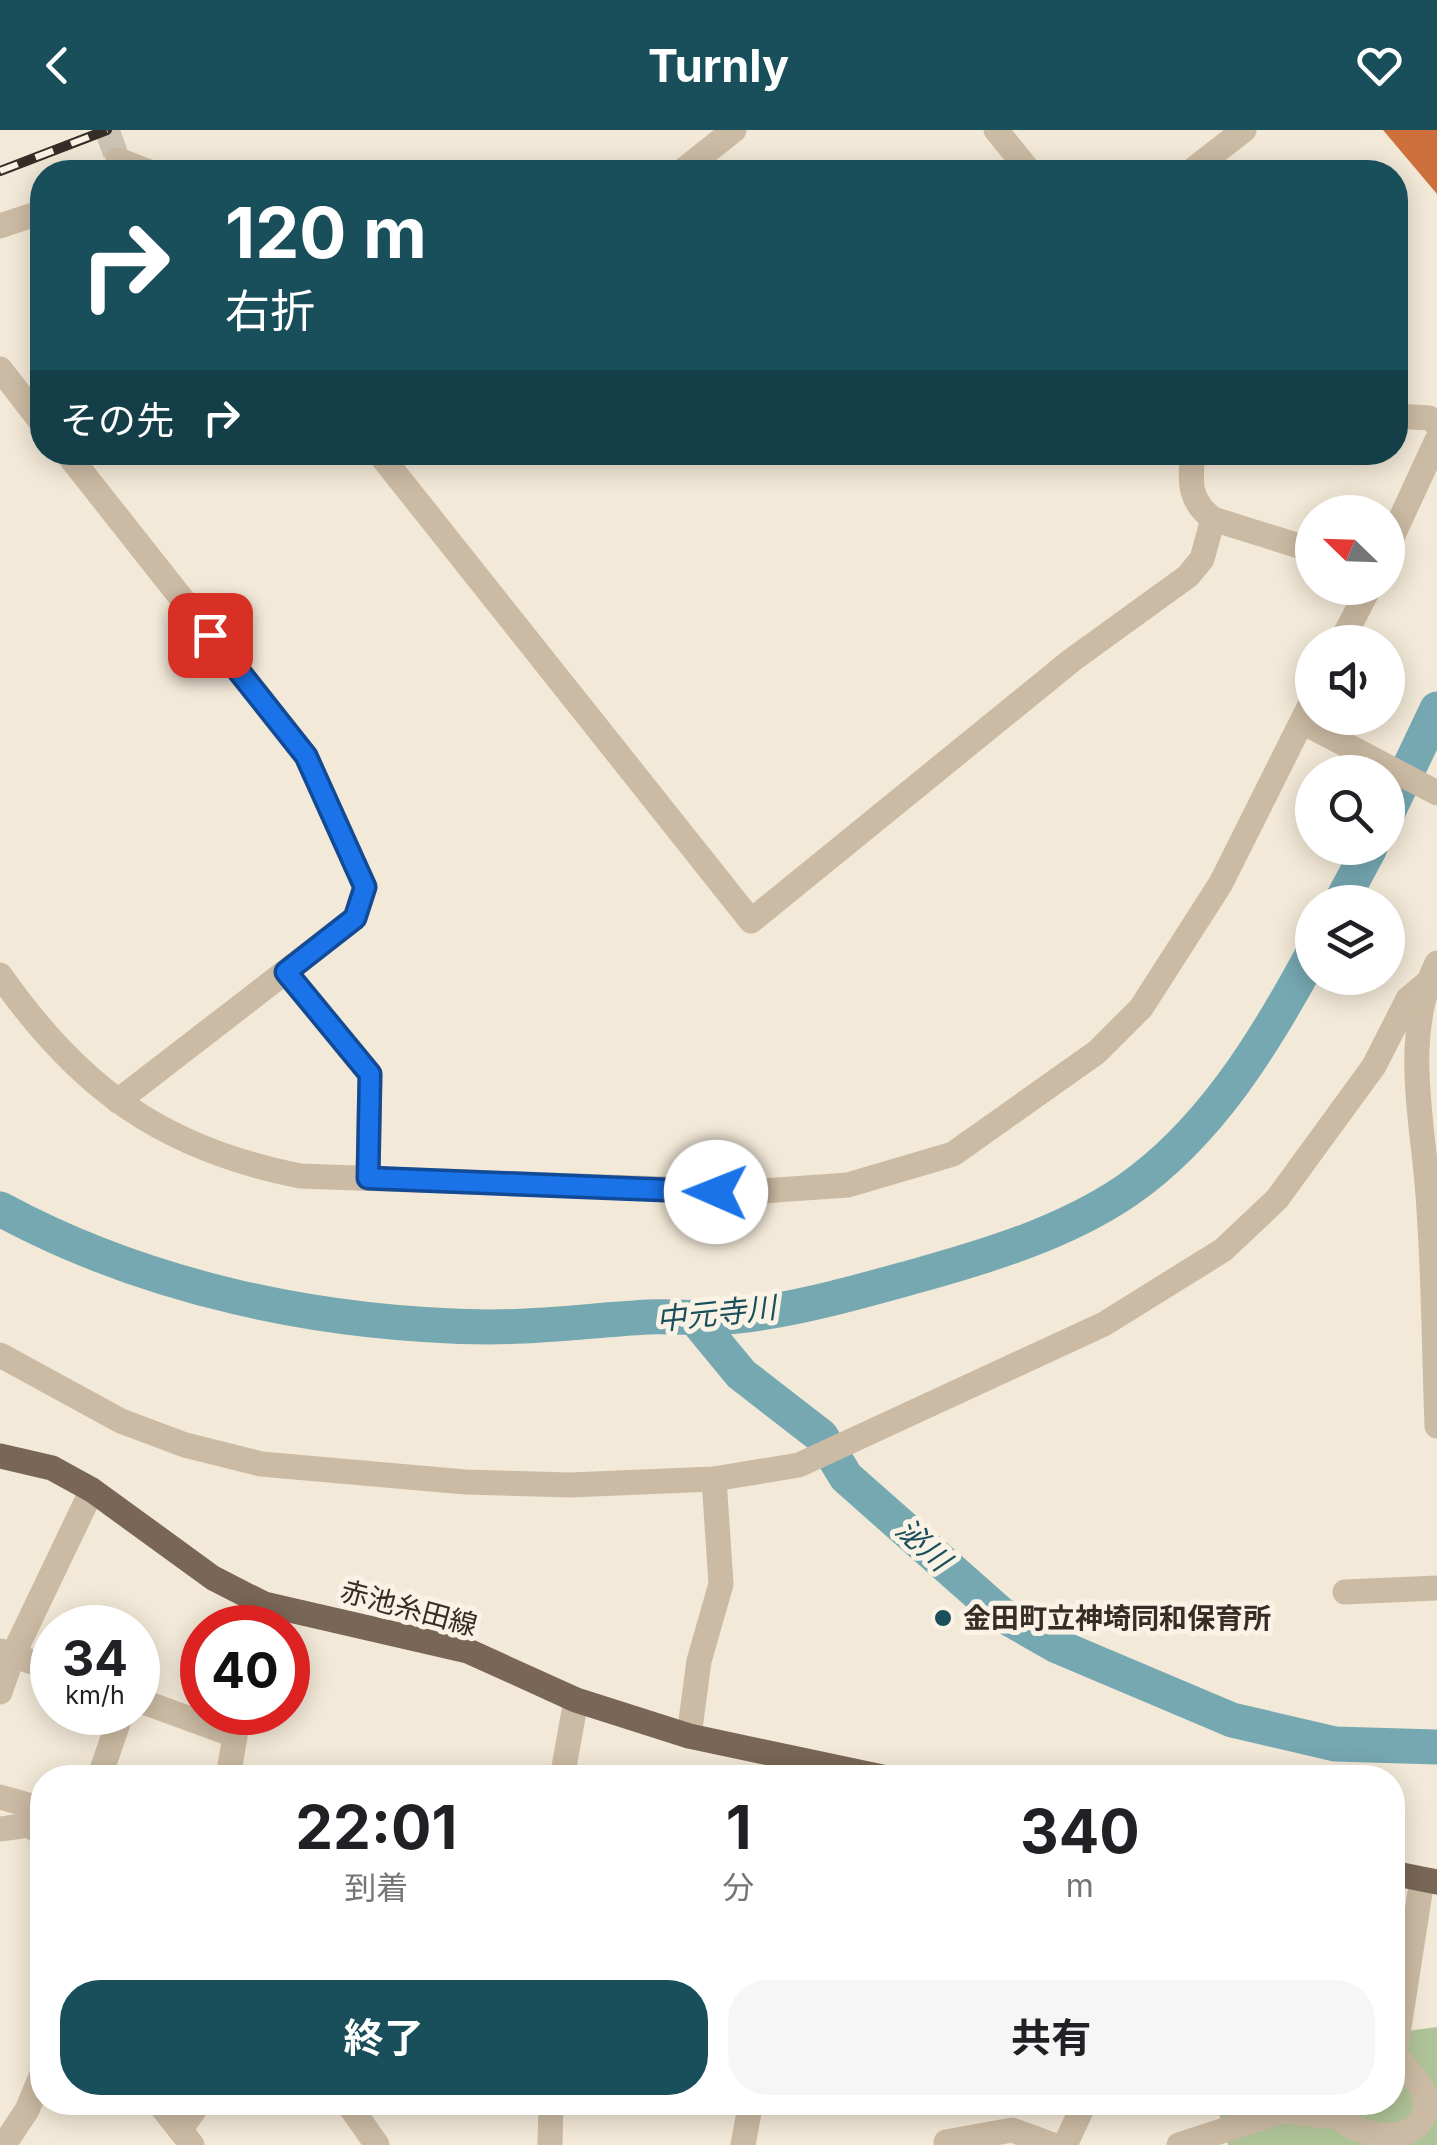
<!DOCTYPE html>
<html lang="ja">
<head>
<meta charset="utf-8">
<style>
	:root { --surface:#fff; --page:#f6f6f6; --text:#202124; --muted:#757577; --accent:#194f5a }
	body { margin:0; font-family:Inter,"Noto Sans JP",sans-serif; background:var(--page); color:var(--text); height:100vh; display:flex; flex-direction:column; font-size:38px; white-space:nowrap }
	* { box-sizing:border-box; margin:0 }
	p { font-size:32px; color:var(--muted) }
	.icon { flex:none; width:55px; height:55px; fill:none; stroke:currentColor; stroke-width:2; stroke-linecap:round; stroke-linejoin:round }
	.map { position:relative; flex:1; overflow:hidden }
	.side { position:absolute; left:30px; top:1635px; width:1375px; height:350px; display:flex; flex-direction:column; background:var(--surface); border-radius:40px; box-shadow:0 5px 25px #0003 }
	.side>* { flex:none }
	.guide { position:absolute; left:30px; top:30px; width:1378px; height:305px; border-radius:40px; box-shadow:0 5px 25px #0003; background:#194f5a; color:#fff; overflow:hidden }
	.needle { width:65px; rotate:293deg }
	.tools { position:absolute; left:1295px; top:365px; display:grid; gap:20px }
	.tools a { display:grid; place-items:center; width:110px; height:110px; border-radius:50%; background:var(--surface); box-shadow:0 5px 25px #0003; font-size:50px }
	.speed { position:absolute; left:30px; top:1475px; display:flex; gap:20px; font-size:50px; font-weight:700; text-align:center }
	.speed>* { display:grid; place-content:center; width:130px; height:130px; border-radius:50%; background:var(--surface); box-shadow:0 5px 25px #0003; line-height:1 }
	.speed small { font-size:25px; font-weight:400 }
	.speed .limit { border:15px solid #d22; background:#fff; color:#111 }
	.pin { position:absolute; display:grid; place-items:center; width:85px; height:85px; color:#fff; margin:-42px; border-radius:20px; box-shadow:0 5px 15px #0006 }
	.me { position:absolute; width:110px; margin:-55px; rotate:271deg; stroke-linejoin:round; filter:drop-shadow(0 0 8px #0008) }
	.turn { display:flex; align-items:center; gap:35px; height:210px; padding:0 30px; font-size:45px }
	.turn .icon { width:130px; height:130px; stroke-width:2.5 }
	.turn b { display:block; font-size:70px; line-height:85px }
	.then { display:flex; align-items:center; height:95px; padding:0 30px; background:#0003; gap:20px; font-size:38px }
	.eta { display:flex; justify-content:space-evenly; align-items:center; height:170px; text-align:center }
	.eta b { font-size:60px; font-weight:700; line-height:70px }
	.primary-button { display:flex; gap:20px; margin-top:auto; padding:20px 30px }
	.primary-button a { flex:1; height:115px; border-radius:40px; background:var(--accent); color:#fff; font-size:40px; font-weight:700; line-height:115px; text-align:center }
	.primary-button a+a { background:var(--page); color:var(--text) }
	header { display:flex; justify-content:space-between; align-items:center; height:130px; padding:0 30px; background:var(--accent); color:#fff; font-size:45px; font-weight:700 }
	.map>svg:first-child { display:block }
	.green { fill:#afc398 }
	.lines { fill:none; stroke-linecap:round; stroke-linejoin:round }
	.river { stroke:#76a8b2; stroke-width:35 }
	.building { fill:#ce703b }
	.minor-tunnel { stroke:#cdc3b4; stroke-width:25; stroke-dasharray:25 12; stroke-linecap:butt }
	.minor { stroke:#ccbba4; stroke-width:25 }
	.major { stroke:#796656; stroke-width:25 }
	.rail-casing { stroke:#362d26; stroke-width:10 }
	.rail { stroke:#faf3e5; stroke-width:6; stroke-dasharray:19; stroke-linecap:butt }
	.route-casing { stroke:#114b97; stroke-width:25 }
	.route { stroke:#1a73e8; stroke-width:18 }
	.poi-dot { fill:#194f5a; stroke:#faf3e5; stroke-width:4 }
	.labels { text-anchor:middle; stroke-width:10; stroke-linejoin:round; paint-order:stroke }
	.street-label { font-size:28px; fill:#362d26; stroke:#faf3e5 }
	.poi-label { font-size:28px; font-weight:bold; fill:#362d26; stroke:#faf3e5; text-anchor:start }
	.water-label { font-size:30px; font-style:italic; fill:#194f5a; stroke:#faf3e5 }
</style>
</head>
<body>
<header><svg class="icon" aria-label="back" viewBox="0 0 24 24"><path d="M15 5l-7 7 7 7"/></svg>Turnly<svg class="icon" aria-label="heart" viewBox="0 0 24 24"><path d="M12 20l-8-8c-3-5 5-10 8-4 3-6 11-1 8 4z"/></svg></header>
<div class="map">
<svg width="1437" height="2015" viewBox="0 0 1437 2015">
	<rect width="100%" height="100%" fill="#f3e9d8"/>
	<!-- green -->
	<path class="green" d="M1437,1897V2015H1228L1216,1972H1392L1393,1903Z"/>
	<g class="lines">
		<!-- river -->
		<g class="river">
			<path d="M1388,682L1437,579"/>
			<path d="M1341,772L1370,718"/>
			<path d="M0,1079C148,1159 322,1195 489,1197C543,1197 595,1190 648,1187C678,1186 709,1190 739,1186C799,1179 858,1162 916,1146C988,1126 1064,1103 1126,1061C1209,1004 1265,912 1312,825"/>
			<path d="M694,1187L741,1244L821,1306L846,1347L1001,1484L1057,1516L1232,1590L1335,1614L1437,1617"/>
		</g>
	</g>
	<!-- building -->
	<path class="building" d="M1383,0H1437V64Z"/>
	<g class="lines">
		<!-- minor-tunnel -->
		<path class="minor-tunnel" d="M107,0L118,30"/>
		<!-- minor -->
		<g class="minor">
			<path d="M996,0L1030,42"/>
			<path d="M118,30L149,42"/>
			<path d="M681,42L734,0"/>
			<path d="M1190,42L1244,0"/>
			<path d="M0,96L42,82"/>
			<path d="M0,239L42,293"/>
			<path d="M1395,286L1429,288L1437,294"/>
			<path d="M66,322L306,626L365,757L355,788L118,971"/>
			<path d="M378,322L751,791L1072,530L1188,446L1202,429L1213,389"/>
			<path d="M1193,322C1190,352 1188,370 1213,389L1312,420"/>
			<path d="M1388,416L1437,310"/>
			<path d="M1341,512L1369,458"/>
			<path d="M1304,588L1312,597L1437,663"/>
			<path d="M1437,833C1401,905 1423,990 1428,1066C1434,1142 1434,1219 1437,1296"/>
			<path d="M286,842L370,944L368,1048"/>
			<path d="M0,845C79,958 163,1019 300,1046L749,1062L848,1055L953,1024L1097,922L1141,878L1221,753L1312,571"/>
			<path d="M0,1225L121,1291L185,1315L261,1334L465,1352L570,1355L714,1349L799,1335L1104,1194L1223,1120L1277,1069L1374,936L1408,869L1427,853"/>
			<path d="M1345,1462L1437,1458"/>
			<path d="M259,1498L264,1474"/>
			<path d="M1,1521L52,1539"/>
			<path d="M0,1562L13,1525L92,1360"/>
			<path d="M138,1570L234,1605"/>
			<path d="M689,1606L699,1531L721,1454L714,1349"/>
			<path d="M99,1648L122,1582"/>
			<path d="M228,1648L239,1582"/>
			<path d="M562,1648L576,1570"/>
			<path d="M0,1667L42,1679"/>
			<path d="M0,1699L29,1695L42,1704"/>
			<path d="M158,1972L192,2015"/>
			<path d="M347,1972L377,2015"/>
			<path d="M180,2000L200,1972"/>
			<path d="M946,2012L1012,2000L1053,2015"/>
			<path d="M4,2015L27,1980L42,1944"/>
			<path d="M550,2015L551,1972"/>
			<path d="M743,2015L751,1972"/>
			<path d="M1065,2015L1085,1972"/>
			<path d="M1179,2015L1283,1981L1339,1987C1369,2015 1437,2014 1423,1962C1419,1949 1402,1936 1395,1923L1422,1750"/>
		</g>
		<!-- major -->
		<g class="major">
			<path d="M0,1326L52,1338L92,1360L213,1448L264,1474L468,1521L576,1570L689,1606L887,1648"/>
			<path d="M1392,1743L1437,1752"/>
		</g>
		<defs>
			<path id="rail" d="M0,41L107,0"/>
		</defs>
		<!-- rail casing -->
		<use href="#rail" class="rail-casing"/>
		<!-- rail -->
		<use href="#rail" class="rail"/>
	</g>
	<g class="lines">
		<defs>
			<path id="route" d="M210,505L306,626L365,757L355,788L286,842L370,944L368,1048L716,1062"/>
		</defs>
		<!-- route casing -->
		<use href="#route" class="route-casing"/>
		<!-- route -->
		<use href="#route" class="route"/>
	</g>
	<!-- markers -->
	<circle class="poi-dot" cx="943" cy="1488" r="10"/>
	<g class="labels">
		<!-- street labels -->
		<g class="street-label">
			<text transform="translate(409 1478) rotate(15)" y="10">赤池糸田線</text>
		</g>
		<!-- poi labels -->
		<g class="poi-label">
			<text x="963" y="1498">金田町立神埼同和保育所</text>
		</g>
		<!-- water labels -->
		<g class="water-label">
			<text transform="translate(716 1184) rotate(-6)" y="10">中元寺川</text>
			<text transform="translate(923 1415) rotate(42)" y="10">泌川</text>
		</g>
	</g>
</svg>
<div class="tools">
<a><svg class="needle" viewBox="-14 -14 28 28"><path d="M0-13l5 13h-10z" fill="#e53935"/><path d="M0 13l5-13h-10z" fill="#757577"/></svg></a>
<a><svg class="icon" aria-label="sound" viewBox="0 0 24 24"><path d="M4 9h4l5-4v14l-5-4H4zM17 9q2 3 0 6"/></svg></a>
<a><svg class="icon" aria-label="search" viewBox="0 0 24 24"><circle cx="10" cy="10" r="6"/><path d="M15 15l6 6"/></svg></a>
<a><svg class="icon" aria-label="layers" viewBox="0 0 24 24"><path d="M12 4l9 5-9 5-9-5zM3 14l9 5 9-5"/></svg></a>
</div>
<div class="speed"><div>34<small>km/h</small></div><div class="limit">40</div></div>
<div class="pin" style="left:210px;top:505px;background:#d93025"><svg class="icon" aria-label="arrive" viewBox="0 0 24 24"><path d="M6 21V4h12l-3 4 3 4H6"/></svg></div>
<svg class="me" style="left:716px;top:1062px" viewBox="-20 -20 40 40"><circle r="19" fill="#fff"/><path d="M0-13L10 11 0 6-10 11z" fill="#1a73e8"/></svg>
<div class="guide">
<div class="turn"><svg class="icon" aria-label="right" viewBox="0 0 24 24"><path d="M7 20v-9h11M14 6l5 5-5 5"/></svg><div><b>120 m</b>右折</div></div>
<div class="then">その先<svg class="icon" aria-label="right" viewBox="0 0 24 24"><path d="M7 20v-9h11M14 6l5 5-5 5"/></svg></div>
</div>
<section class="side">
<div class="eta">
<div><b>22:01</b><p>到着</p></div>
<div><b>1</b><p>分</p></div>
<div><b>340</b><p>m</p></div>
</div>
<div class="primary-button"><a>終了</a><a>共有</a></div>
</section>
</div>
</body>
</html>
